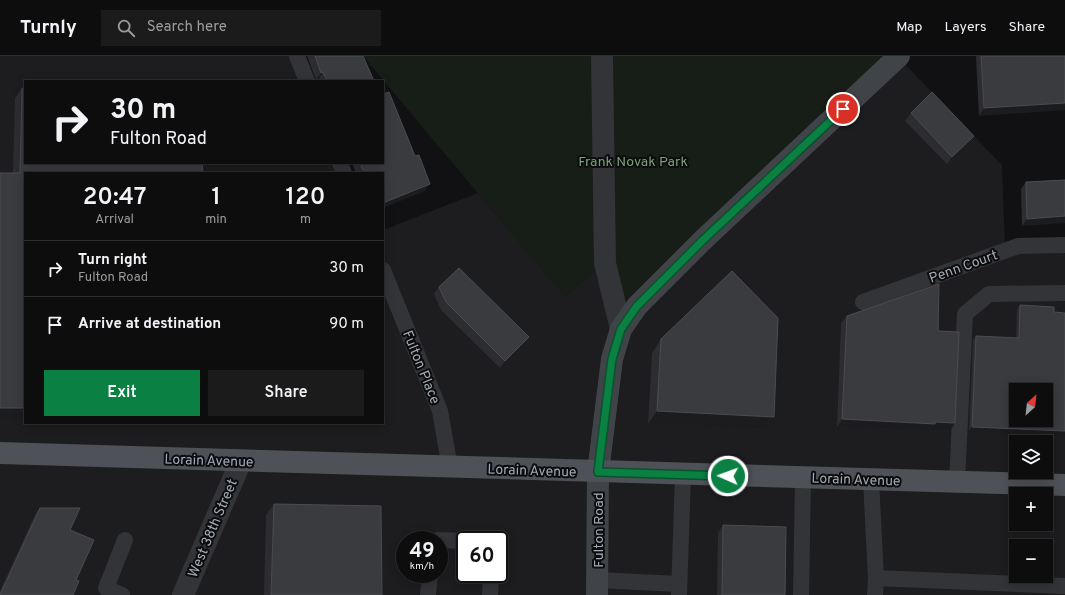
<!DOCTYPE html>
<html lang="en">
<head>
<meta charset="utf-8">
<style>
	:root { --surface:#0d0d0e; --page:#1b1b1c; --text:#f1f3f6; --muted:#9a9c9e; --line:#2d2d2e; --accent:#0b8043 }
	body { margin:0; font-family:Overpass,sans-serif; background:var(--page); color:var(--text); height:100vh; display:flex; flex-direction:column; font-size:15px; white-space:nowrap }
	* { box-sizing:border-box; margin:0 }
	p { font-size:13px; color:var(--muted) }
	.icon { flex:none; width:22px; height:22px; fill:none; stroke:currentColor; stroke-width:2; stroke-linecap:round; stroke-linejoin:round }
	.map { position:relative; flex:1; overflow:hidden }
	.details { position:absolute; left:24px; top:116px; width:360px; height:252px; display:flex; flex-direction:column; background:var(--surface); border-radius:0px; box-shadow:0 2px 10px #0003,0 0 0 1px var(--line) }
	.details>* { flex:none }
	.guide { position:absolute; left:24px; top:24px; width:360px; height:84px; border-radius:0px; box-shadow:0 2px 10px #0003,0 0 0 1px var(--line); background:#0d0d0e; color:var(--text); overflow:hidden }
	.needle { width:26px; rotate:27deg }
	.tools { position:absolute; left:1009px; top:327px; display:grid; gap:8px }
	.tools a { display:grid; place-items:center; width:44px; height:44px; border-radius:0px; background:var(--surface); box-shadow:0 2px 10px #0003,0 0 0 1px var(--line); font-size:20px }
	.speed { position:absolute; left:396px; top:475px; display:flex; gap:8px; font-size:20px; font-weight:700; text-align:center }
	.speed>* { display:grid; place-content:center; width:52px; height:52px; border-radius:50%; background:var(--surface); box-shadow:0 2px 10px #0003,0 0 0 1px var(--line); line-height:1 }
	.speed small { font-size:10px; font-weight:400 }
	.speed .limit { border:2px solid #111; border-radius:6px; background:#fff; color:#111 }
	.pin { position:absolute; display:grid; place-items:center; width:34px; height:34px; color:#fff; margin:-17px; border:2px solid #fff; border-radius:50%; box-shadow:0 1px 4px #0007 }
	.me { position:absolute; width:44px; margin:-22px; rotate:272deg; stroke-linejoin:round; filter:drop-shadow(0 0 3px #0008) }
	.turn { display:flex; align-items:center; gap:14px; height:84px; padding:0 20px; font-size:18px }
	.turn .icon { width:52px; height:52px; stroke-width:2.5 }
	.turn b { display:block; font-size:28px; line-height:34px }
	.eta { display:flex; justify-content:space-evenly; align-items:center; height:68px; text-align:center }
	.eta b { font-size:24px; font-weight:600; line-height:28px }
	.cta { display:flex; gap:8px; margin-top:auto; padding:8px 20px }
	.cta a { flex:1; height:46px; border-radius:0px; background:var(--accent); color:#fff; font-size:16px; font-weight:600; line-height:46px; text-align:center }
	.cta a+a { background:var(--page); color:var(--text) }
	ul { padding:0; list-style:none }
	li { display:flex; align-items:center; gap:12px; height:56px; padding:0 20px; border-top:1px solid var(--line) }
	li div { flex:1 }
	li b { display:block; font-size:15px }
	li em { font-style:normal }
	header { display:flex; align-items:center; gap:24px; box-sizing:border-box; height:56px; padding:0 20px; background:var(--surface); border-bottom:1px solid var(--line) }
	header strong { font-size:19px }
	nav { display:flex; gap:22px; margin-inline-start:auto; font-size:14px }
	.search { width:280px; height:36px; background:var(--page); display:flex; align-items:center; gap:10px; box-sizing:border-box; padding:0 14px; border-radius:0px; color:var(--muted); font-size:15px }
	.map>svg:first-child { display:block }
	.built { fill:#1d1d20; fill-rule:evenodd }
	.green { fill:#171d17 }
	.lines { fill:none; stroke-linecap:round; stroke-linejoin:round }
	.lane { stroke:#323438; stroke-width:16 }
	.street { stroke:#323438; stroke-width:22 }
	.secondary { stroke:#404348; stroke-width:22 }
	.primary { stroke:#4e5157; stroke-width:22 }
	.wall { fill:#2d2d31 }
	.shaded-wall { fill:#1c1c1f }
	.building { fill:#393b3f; stroke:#4a4c51; fill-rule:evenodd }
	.route-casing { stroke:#07532c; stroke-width:10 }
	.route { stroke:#0b8043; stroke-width:7 }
	.labels { text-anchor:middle; stroke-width:4; stroke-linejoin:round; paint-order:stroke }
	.park-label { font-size:14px; fill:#7aa077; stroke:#0c0c0e }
	.street-label { font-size:14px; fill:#a2aab4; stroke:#0c0c0e }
</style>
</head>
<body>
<header>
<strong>Turnly</strong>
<div class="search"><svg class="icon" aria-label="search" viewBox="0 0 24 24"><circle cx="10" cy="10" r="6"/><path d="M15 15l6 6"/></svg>Search here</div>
<nav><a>Map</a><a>Layers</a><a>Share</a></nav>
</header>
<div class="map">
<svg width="1065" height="539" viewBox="0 0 1065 539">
	<rect width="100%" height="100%" fill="#111113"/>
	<!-- built -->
	<path class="built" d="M0,0H297L307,25H25V107H340L344,117H25V367H383V174L478,137L565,240L605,207L898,1L1002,109L1005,194L1065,189V539H0ZM1016,334H1046V364H1016ZM1016,386H1046V416H1016ZM1016,438H1046V468H1016ZM405,484H439V518H405ZM465,484H499V518H465ZM1016,490H1046V520H1016Z"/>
	<!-- green -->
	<path class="green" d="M363,0H899L621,273L605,207L565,241Z"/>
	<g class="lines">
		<!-- lane -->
		<g class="lane">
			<path d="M297,0L307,25"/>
			<path d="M340,107L344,117"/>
			<path d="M383,214L440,355L450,412"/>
			<path d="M863,246L1018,190L1065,189"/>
			<path d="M871,424L876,522L875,539"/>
			<path d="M957,426L965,258L989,238L1065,237"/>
			<path d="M438,484L465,485"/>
			<path d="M876,522L1065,530"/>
			<path d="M598,524L679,528"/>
			<path d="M122,539L106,532L125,484"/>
			<path d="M428,539L430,518"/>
			<path d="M490,539L491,518"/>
			<path d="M679,539L683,418"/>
			<path d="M801,539L803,422"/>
		</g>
		<!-- street -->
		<g class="street">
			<path d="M602,0L605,207L621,273"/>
			<path d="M183,539L241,405"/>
		</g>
		<!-- secondary -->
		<path class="secondary" d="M597,539L598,416L612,303L621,273L637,250L703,184L899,0"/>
		<!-- primary -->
		<path class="primary" d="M0,397L1065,429"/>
	</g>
	<!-- wall -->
	<g class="wall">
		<path d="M307,0H363L374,25H318V24H316Z"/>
		<path d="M976,0H1065L979,60Z"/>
		<path d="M22,32L25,117V362H0V117H13L15,42Z"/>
		<path d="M911,57L969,88L947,108L905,65Z"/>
		<path d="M352,107H383L425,135L383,117H356Z"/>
		<path d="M1065,124L1022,170L1021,133L1026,126Z"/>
		<path d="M439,231L529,281L524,289L500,312L441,254L434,238Z"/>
		<path d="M1020,249L1054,256L969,375L973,284L976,280L1016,282L1017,253Z"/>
		<path d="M847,260L938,275L950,375L931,374L930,376L837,371L841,267Z"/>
		<path d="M661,283L764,374L648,368L652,297Z"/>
		<path d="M274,448L382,539H264L266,459Z"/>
		<path d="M40,452L0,539V535L35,459Z"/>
		<path d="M723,469L785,539H717L718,477Z"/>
	</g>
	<!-- shaded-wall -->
	<g class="shaded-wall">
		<path d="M323,16L318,24H316L321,17Z"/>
		<path d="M1065,47V54L979,60L984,52Z"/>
		<path d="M974,80L969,88L947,108L952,101Z"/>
		<path d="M430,128L425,135L383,152V147Z"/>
		<path d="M1065,160V167L1022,170L1027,163Z"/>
		<path d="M529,281L524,289L500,312L505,305Z"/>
		<rect x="0" y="352" width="25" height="10"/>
		<path d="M657,355L774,361L764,374L648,368Z"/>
		<path d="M842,363L935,366L955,367L950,375L931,374L930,376L837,371Z"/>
		<path d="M972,371L1065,375V379L969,375Z"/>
	</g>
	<!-- building -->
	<g class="building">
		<path d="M315,0H363L374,25H327L323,16L321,17Z"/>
		<path d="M981,0H1065V47L984,52Z"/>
		<path d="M22,32L25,33V107H202L203,117H25V352H0V117H20Z"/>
		<path d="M389,36L415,100L419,99L430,128L383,147V117H364L360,107H383V38Z"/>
		<path d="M932,36L974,80L952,101L911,57Z"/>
		<path d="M1065,124V160L1027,163L1026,126Z"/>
		<path d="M459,212L529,281L505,305L446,246L439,231Z"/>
		<path d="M732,215L778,262L774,361L657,355L661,283Z"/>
		<path d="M939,228L938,275L959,276L955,367L935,366V368L842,363L847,260Z"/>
		<path d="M1020,249L1054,251V256L1065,257V375L972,371L976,280L1019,282ZM1016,334H1046V364H1016Z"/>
		<path d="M274,448L381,450L382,539H271Z"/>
		<path d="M40,452H80L70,474L94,484L76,524L79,525L73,539H0Z"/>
		<path d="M723,469L786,471L785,539H722Z"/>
	</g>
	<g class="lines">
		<defs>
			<path id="route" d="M728,420L598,416L612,303L621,273L637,250L703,184L843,53"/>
		</defs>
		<!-- route casing -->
		<use href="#route" class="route-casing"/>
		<!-- route -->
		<use href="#route" class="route"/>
	</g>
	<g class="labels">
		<!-- park labels -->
		<g class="park-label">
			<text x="633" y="110">Frank Novak Park</text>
		</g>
		<!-- street labels -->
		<g class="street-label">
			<text transform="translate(963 210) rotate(-20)" y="5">Penn Court</text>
			<text transform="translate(422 311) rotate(68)" y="5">Fulton Place</text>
			<text transform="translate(209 404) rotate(2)" y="5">Lorain Avenue</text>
			<text transform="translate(532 414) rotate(2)" y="5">Lorain Avenue</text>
			<text transform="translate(856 423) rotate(2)" y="5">Lorain Avenue</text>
			<text transform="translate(212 472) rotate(-67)" y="5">West 38th Street</text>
			<text transform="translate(598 474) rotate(-90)" y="5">Fulton Road</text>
		</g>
	</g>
</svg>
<div class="tools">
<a><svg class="needle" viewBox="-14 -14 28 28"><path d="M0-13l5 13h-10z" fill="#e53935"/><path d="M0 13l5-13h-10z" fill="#9a9c9e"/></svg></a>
<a><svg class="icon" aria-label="layers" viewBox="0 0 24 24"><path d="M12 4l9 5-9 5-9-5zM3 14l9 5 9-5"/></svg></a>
<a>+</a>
<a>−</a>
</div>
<div class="speed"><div>49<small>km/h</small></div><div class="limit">60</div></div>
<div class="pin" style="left:843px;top:53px;background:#d93025"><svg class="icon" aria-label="arrive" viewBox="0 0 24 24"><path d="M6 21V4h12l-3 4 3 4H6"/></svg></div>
<svg class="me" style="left:728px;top:420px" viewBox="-20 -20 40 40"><circle r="17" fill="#0b8043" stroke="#fff" stroke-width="3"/><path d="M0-11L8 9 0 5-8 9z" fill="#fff"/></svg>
<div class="guide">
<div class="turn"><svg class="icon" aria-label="right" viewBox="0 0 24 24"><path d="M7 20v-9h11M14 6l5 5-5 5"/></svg><div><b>30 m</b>Fulton Road</div></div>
</div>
<section class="details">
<div class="eta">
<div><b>20:47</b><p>Arrival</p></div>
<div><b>1</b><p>min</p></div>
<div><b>120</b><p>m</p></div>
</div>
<ul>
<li><svg class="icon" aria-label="right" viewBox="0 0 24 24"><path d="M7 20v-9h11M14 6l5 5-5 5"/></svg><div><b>Turn right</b><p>Fulton Road</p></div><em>30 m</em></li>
<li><svg class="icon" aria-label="arrive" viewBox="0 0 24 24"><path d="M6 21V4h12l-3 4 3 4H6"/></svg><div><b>Arrive at destination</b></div><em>90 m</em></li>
</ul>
<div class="cta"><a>Exit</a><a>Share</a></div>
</section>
</div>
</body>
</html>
